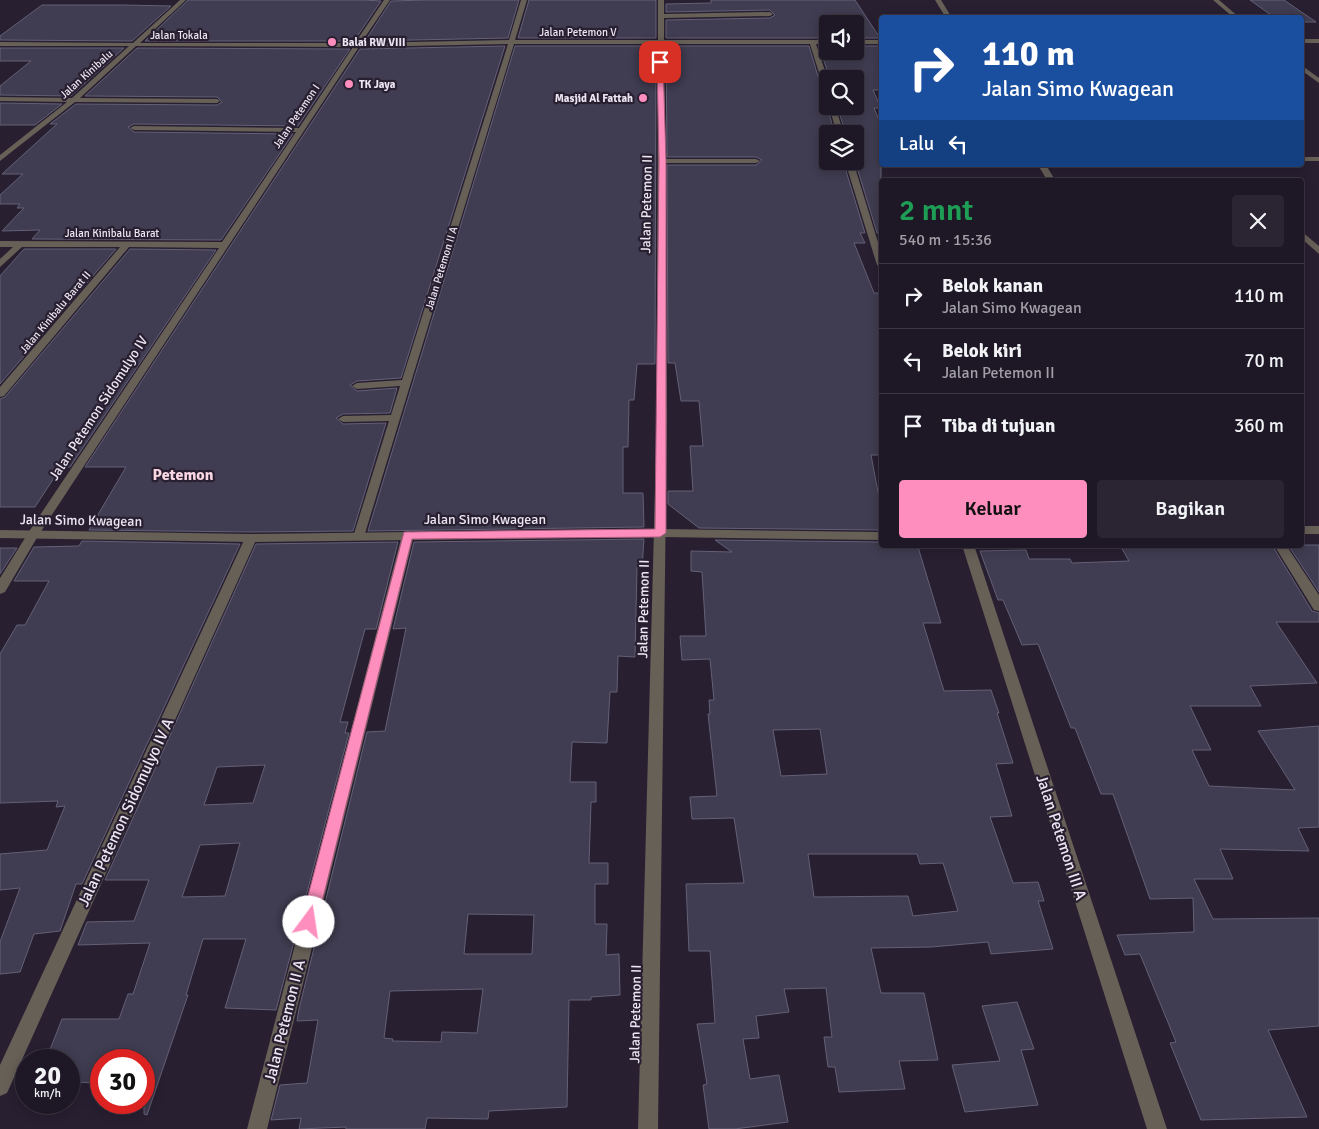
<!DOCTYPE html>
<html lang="id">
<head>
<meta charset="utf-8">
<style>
	:root { --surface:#1e1725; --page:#2b2432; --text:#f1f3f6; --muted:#a19fa7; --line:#3c3642; --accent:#fe8ebd }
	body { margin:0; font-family:Signika,sans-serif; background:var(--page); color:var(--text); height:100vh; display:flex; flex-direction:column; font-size:19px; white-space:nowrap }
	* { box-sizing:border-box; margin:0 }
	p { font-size:16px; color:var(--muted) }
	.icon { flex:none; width:28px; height:28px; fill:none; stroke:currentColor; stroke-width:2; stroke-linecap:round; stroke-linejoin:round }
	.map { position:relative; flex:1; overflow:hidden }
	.sheet { position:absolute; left:879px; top:178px; width:425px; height:370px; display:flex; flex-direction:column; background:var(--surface); border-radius:5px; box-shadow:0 2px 12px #0003,0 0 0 1px var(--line) }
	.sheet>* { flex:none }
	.hud { position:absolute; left:879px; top:15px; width:425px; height:152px; border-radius:5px; box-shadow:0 2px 12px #0003,0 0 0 1px var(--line); background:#1a4fa0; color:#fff; overflow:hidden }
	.fabs { position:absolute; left:819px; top:15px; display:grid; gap:10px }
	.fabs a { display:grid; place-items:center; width:45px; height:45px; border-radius:5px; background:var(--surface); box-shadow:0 2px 12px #0003,0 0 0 1px var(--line); font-size:25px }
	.speed { position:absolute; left:15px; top:1049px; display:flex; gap:10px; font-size:25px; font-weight:700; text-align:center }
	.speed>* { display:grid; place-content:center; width:65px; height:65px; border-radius:50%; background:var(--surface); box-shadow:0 2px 12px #0003,0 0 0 1px var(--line); line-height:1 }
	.speed small { font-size:12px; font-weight:400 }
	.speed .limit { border:8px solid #d22; background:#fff; color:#111 }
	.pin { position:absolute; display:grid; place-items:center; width:42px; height:42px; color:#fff; margin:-21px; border-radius:10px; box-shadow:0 2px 8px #0006 }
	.me { position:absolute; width:55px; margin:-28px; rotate:14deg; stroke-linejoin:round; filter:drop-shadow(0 0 4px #0008) }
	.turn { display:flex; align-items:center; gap:18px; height:105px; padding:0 20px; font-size:22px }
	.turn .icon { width:65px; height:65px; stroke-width:2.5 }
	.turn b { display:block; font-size:35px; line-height:42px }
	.then { display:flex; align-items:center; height:48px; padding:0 20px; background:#0003; gap:10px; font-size:19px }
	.round { display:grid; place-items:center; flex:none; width:52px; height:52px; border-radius:5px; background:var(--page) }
	.summary { display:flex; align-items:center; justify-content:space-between; height:85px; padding:0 20px }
	h1 { font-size:30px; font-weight:600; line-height:38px; color:#1e9e55 }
	.button { display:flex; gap:10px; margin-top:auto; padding:10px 20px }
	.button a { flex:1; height:58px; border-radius:5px; background:var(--accent); color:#111; font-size:20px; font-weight:600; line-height:58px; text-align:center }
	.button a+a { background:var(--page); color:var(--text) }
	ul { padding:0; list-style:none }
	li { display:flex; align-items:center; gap:15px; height:65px; padding:0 20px; border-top:1px solid var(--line) }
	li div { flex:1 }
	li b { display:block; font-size:19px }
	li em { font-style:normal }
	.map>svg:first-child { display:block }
	.building { fill:#403c51; stroke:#646076; fill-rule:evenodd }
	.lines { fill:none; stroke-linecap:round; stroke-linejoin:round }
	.minor { fill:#666057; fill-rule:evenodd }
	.tertiary { fill:#666057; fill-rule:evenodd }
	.route { fill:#fe8ebd; stroke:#a55c7b }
	.poi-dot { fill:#fe8ebd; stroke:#281f31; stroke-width:2 }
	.labels { text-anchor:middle; stroke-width:4.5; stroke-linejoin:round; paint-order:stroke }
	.far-street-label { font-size:11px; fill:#ece6f2; stroke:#281f31 }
	.far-poi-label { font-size:11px; font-weight:bold; fill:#ece6f2; stroke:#281f31; text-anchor:start }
	.street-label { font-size:14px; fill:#ece6f2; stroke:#281f31 }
	.quarter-label { font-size:16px; font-weight:bold; fill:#f9d8e4; stroke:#281f31 }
	.near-street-label { font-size:16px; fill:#ece6f2; stroke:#281f31 }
</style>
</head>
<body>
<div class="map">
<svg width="1319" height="1129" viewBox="0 0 1319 1129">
	<rect width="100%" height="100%" fill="#281f31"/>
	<!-- building -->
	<g class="building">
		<path d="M188,0H364L381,1L354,41H145Z"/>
		<path d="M426,0H519L508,38L365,41L391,1Z"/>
		<path d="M529,0H656V38H518Z"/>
		<path d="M711,0H855L880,38H855V24H828V38H666V20L770,18L775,15L770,10L666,12V4L711,3Z"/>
		<path d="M1250,0H1284L1316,22H1301V18H1275Z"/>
		<path d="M42,5H123L171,6L132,41L0,40V36Z"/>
		<path d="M505,46L401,378L357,381L350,385L357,391L397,388L390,413L343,414L336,418L343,424L386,423L353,531L251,532L89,530L126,467H85L360,49Z"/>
		<path d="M515,46H656L655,364H637L634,400H629L628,447H623V493H643L644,527L368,531Z"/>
		<path d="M666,46H809L823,93L828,96L827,107L835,134H828V161H843L865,233H860L865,243H854L874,293H878L881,304V455H871L881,508V530L699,528L668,504V491H693L690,446H703L699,401H681L675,363H668L667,165H756L762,160L756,157H667Z"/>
		<path d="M819,46H828V51H855V46H881V90H873L881,108H874L881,125V233H877L855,161V134H846L837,106H855V79H830Z"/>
		<path d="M0,48H124L71,96L0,95V86L31,61H0Z"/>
		<path d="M137,48L350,49L298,126L134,124L128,127L134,132L293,134L221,240L32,239L40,230L2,231L24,208H17L20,204H0V195L23,174H2L57,124H50L76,104L217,105L222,102L217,97L85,96Z"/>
		<path d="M0,103L62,104L35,125H0Z"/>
		<path d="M24,249H116L0,384V276Z"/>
		<path d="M130,249L216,250L70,467H61L35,507H0V399L5,397Z"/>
		<path d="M644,539L642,567H637L635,657L618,656L617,692H610L607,743L572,742L570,782H596V802H591L589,863H608V884H595V924H607L606,955L619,954L620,995L591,997V1000H569L567,1107L489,1111L488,1119L427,1118L425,1129H346V1127L299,1129L301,1118L271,1120L280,1085L307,1083L318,1020L297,1021L299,1009L367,732L385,731L406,628L393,629L414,542ZM468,914L534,915L532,954H464ZM483,989L477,1033L442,1032L441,1042L392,1041L393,1039L384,1038L390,991Z"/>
		<path d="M715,540L881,542V547H918L941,623H923L944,691L991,690L999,713H997L1013,763L996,764L1012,816L990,817L1013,883L1038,882L1044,901H1038L1053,949L991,954L988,942L931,947L871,948L881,993H924L938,1060L899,1061L905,1089L839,1092L835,1067H828L824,1037H832L826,988L784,989L789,1012L756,1016L759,1038L743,1039L750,1079L779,1075L788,1122L735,1129H709L703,1085L707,1084L697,1024L715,1023L710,951H689L686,884L744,883L734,818L692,819L690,797L717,796L708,714H710L709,700H714L710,659L682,660L680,636H706L702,572L691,571V551L732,552ZM820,729L827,774L781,776L773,730ZM808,854H917L920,864L943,863L958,911L913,916L908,896L814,897Z"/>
		<path d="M82,541L240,544L82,884H76L60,931L34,934L20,972L0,974V942L20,888L0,890V854L47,850L65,806L56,807L58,801L0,803V654L17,625H25L49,581H14L34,547L79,546Z"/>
		<path d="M398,542L376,629H365L340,722H348L345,733H349L276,1010L225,1008L246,939H203L186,995H188L147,1115L144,1114V1060H101V1083L69,1082V1060H46L62,1019H119L128,994H133L150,943L78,945L87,922L134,921L149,880H105L256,544ZM265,765L253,803L204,805L217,767ZM240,843L225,896L182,897L200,845Z"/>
		<path d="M1162,545H1272L1312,611L1319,613V622H1276L1317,683L1250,686L1261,706H1190L1211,750H1192L1209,786L1295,790L1258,731L1319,726V827L1298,828L1309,851L1220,849L1233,879H1194L1213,919L1319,918V1026L1268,1030L1307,1117L1201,1120L1170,1043L1176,1042L1140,954L1125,955L1117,935L1194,932L1193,898L1150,899L1113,794H1101L1075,728H1071L1038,644L1022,645L1003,600H998L980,551L1026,550L1029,559H1070L1072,563L1129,561L1121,547Z"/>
		<path d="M1288,545H1319V592Z"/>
		<path d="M0,548H17L0,574Z"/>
		<path d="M1017,1002L1034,1049L1021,1050L1038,1105L965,1112L952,1065L1000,1061L982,1006Z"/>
	</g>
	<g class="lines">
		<!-- minor -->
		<g class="minor">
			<path d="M180,0H186L140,43H355L384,0H390L361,43L509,40L521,0H527L515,40H658V0H664V14L770,12L773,14L770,16L664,18V40H828V44H816L828,80V94L825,92L810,44H664L665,159H756L760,161L756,163H665L667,416L658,1129H638L657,416L658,44H514L363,540H355L353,537L389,421L343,422L338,419L343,416L391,415L400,386L357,389L352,386L357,383L402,380L508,44L359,47L38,536L5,592L0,594V578L30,530L219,248L129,247L4,396L0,397V387L120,247H22L0,267V259L13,247H0V241L222,242L296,132L134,130L130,128L134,126L299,128L353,47L136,46L80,98L217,99L220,101L217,103L75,102L0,161V155L67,102L0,101V97L72,98L129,46H0V42L133,43Z"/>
			<path d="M935,0H941L952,18H946Z"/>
			<path d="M1213,0H1219L1240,18H1234Z"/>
			<rect x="1301" y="39" width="18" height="4"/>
			<rect x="855" y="40" width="26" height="4"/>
			<path d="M1301,65L1319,78V83L1301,70Z"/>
			<path d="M829,106H835L844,134H837Z"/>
			<rect x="1301" y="157" width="18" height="4"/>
			<path d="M845,161H853L881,252V268L877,265Z"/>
			<path d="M1038,165H1046L1055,180H1047Z"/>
			<path d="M1301,231L1319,246V254L1301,238Z"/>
			<path d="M408,531L414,535L267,1129H247L402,535Z"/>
			<path d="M251,534L257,538L7,1093L0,1096V1065L245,538Z"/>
			<path d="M962,545H974L1167,1129H1147Z"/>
			<path d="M1274,545H1286L1319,595V611L1314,610Z"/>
		</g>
		<!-- tertiary -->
		<g class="tertiary">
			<rect x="1301" y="526" width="18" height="8"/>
			<path d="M660,529L881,532V540L660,537L251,542L0,538V530L251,534Z"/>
		</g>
	</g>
	<!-- route -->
	<path class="route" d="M660,60L663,62L666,161V533L660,537L412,539L317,922L315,927L309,929L304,927L301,922L404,532L655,529L659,161L657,62Z"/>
	<!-- markers -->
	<g class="poi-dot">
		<circle cx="332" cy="42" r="5"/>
		<circle cx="349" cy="84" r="5"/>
		<circle cx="643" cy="98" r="5"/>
	</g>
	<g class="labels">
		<!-- far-street labels -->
		<g class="far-street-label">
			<text x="578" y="36">Jalan Petemon V</text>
			<text x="179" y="39">Jalan Tokala</text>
			<text transform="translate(86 74) rotate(-42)" y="4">Jalan Kinibalu</text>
			<text transform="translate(296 116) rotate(-56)" y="4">Jalan Petemon I</text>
			<text x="112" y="237">Jalan Kinibalu Barat</text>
			<text transform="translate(441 268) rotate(-73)" y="4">Jalan Petemon II A</text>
			<text transform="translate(55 312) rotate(-50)" y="4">Jalan Kinibalu Barat II</text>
		</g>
		<!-- far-poi labels -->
		<g class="far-poi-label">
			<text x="342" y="46">Balai RW VIII</text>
			<text x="359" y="88">TK Jaya</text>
			<text x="633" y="102" text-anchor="end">Masjid Al Fattah</text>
		</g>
		<!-- street labels -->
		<g class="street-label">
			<text transform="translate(646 204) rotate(-89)" y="5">Jalan Petemon II</text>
			<text transform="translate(98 408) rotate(-57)" y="5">Jalan Petemon Sidomulyo IV</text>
			<text x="485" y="524">Jalan Simo Kwagean</text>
			<text transform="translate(81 520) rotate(1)" y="5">Jalan Simo Kwagean</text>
			<text transform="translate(643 609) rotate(-89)" y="5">Jalan Petemon II</text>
			<text transform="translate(635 1014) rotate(-89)" y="5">Jalan Petemon II</text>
		</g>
		<!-- quarter labels -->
		<g class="quarter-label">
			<text x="183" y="480">Petemon</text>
		</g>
		<!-- near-street labels -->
		<g class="near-street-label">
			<text transform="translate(125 812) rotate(-65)" y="6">Jalan Petemon Sidomulyo IV A</text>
			<text transform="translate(1062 837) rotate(72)" y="6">Jalan Petemon III A</text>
			<text transform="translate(284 1021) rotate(-76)" y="6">Jalan Petemon II A</text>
		</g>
	</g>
</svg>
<div class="fabs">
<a><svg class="icon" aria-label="sound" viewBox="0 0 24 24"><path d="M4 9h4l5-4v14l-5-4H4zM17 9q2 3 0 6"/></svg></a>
<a><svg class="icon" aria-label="search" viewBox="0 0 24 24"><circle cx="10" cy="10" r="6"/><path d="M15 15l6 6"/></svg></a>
<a><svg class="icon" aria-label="layers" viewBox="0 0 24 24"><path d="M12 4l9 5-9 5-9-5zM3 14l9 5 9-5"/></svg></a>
</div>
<div class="speed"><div>20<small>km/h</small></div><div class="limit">30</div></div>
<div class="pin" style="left:660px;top:62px;background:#d93025"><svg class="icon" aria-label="arrive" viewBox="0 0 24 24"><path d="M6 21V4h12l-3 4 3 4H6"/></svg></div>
<svg class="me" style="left:309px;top:922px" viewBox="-20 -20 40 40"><circle r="19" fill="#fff"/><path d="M0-13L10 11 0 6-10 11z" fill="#fe8ebd"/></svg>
<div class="hud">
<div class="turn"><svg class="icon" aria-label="right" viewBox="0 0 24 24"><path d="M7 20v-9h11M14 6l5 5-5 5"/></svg><div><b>110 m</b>Jalan Simo Kwagean</div></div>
<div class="then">Lalu<svg class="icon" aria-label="left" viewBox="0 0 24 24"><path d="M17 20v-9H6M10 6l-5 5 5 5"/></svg></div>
</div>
<section class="sheet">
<div class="summary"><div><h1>2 mnt</h1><p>540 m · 15:36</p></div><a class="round"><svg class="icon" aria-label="close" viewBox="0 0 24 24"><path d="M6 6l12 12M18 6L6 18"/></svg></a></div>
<ul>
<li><svg class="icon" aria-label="right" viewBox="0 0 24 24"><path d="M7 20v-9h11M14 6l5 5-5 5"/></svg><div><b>Belok kanan</b><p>Jalan Simo Kwagean</p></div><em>110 m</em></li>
<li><svg class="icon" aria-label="left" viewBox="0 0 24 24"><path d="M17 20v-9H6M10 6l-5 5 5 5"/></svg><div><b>Belok kiri</b><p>Jalan Petemon II</p></div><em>70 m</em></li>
<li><svg class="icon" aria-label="arrive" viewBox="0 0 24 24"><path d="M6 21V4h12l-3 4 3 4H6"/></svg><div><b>Tiba di tujuan</b></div><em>360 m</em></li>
</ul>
<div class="button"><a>Keluar</a><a>Bagikan</a></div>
</section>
</div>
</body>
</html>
